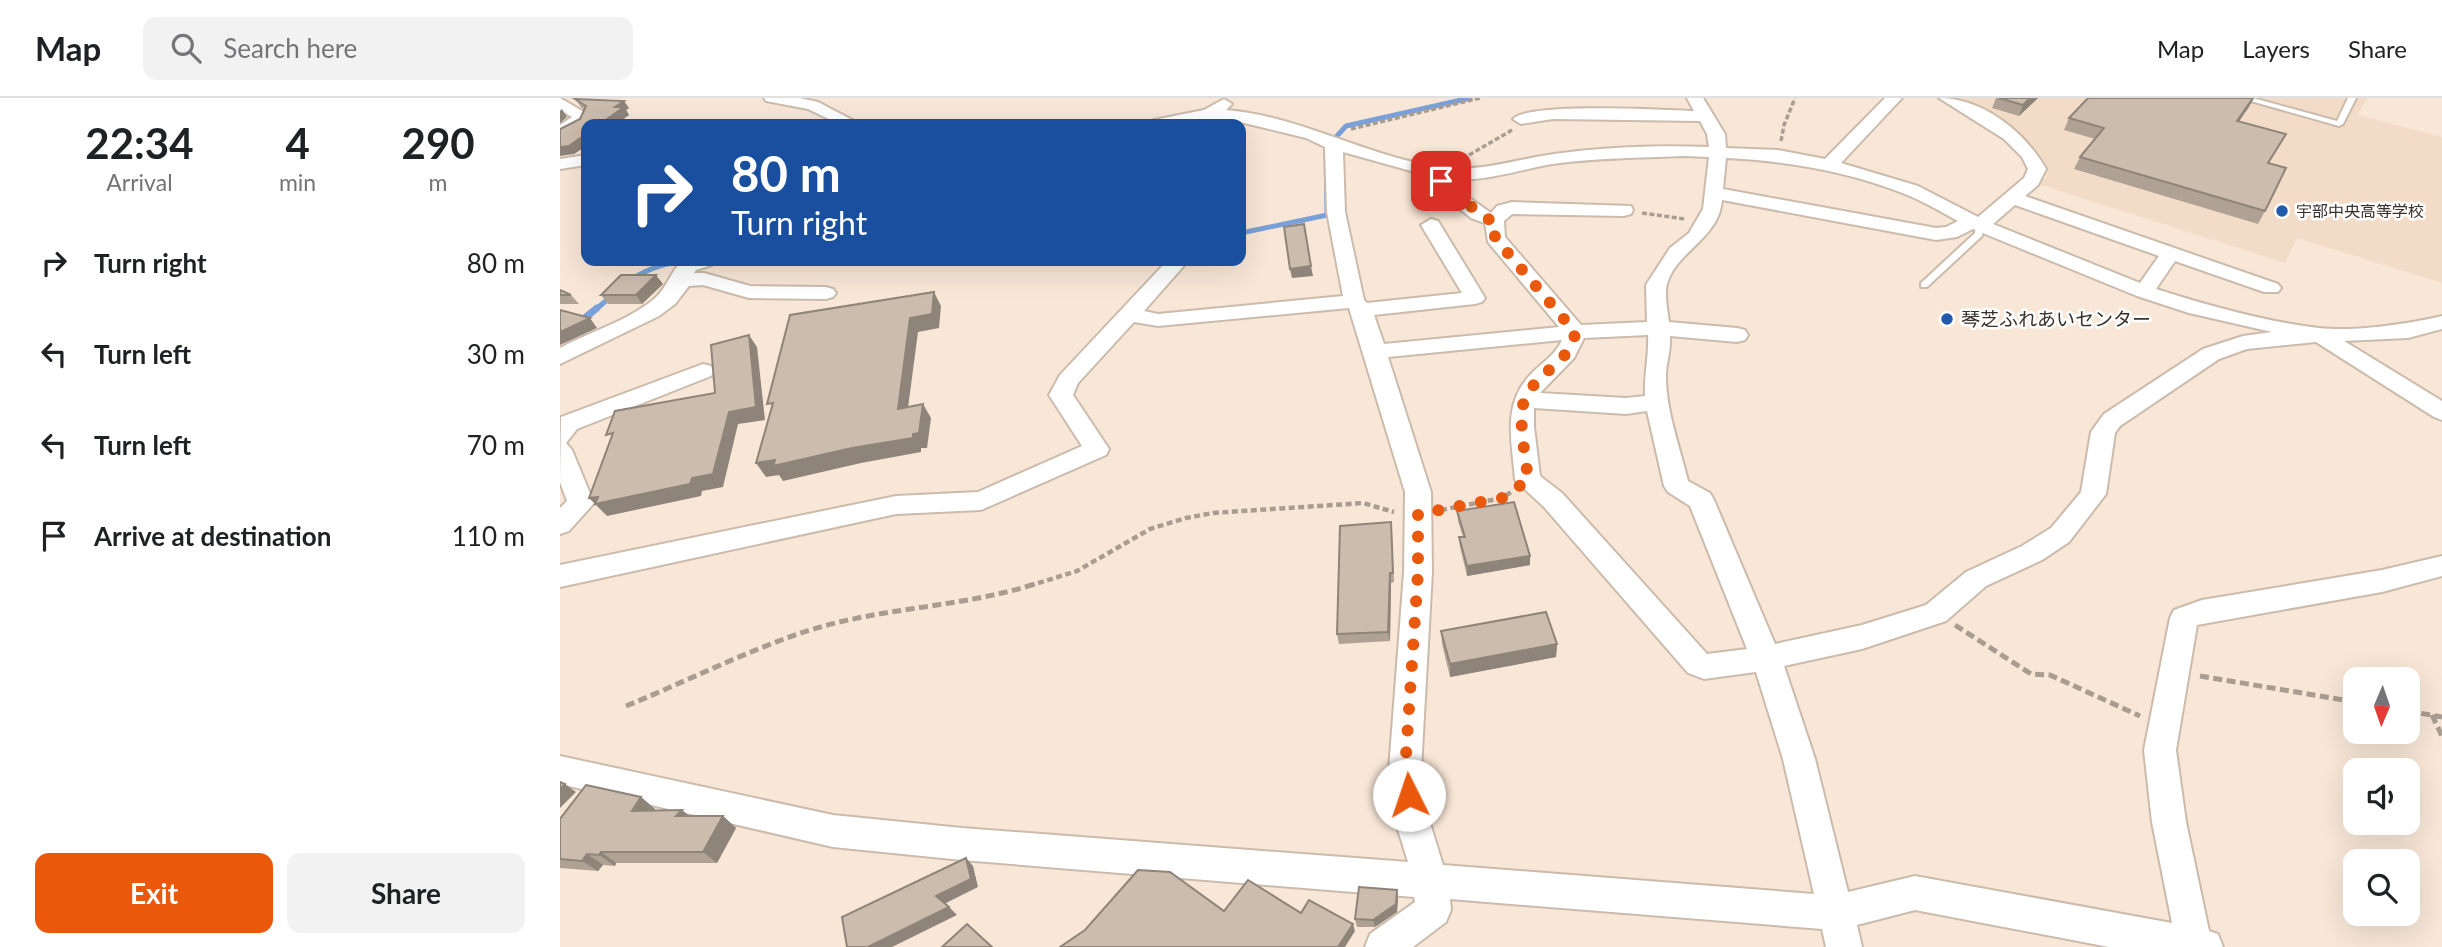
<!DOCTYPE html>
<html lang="en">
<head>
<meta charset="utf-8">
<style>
	:root { --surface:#fff; --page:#f2f2f2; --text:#202124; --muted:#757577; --line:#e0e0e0; --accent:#ea580c }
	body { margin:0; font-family:Lato,"Noto Sans JP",sans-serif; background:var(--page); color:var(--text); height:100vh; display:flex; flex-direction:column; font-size:26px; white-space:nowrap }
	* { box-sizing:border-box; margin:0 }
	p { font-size:23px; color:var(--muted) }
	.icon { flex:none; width:38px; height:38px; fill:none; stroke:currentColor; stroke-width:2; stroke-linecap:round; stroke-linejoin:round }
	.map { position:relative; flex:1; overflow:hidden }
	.details { display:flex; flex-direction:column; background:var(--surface); width:560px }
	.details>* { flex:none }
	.guide { position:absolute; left:21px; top:21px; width:665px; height:147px; border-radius:14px; box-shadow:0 7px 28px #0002; background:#1a4fa0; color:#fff; overflow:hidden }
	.needle { width:46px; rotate:182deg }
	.controls { position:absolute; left:1783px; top:569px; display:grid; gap:14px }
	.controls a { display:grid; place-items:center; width:77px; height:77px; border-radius:14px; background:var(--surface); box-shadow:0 7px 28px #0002; font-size:35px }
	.pin { position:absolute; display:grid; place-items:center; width:60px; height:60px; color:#fff; margin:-30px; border-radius:14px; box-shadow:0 4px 10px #0006 }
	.me { position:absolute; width:77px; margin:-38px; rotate:356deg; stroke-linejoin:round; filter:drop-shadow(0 0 5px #0008) }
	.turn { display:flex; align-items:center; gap:24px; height:147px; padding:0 35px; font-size:32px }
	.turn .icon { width:91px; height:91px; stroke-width:2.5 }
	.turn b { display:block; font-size:49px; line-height:60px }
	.eta { display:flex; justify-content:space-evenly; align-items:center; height:119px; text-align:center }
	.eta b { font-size:42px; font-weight:700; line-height:49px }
	.action { display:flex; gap:14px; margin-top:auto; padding:14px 35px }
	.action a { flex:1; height:80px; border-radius:14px; background:var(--accent); color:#fff; font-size:28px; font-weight:700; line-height:80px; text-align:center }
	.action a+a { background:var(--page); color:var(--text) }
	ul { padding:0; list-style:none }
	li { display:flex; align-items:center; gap:21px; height:91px; padding:0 35px }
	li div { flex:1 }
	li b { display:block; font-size:26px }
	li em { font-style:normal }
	header { display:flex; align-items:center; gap:42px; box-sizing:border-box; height:98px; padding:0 35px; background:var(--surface); border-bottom:2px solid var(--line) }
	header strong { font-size:33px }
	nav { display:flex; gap:38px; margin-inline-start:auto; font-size:24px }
	.search { width:490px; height:63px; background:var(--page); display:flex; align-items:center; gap:18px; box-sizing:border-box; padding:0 24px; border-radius:14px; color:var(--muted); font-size:26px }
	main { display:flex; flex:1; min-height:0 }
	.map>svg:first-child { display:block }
	.built { fill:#f3dcc7 }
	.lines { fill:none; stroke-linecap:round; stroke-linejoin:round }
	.stream-far1 { stroke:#79a0d8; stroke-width:5 }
	.stream { stroke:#79a0d8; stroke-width:7 }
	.service-casing { stroke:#cbbbac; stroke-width:4 }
	.minor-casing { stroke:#cbbbac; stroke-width:4 }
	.path-far2 { stroke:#a99c90; stroke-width:3.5; stroke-dasharray:5 2.5; stroke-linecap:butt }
	.path-far1 { stroke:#a99c90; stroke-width:4.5; stroke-dasharray:6 3.5; stroke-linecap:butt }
	.path { stroke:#a99c90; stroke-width:5; stroke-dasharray:9 4.5; stroke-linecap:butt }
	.service { fill:#fff; fill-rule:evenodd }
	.minor { fill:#fff; fill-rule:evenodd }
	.wall { fill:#afa295 }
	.shaded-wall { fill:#8f8479 }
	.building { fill:#ccbcad; stroke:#8f8479; stroke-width:2 }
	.route { stroke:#ea580c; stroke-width:12; stroke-dasharray:0 21.6 }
	.poi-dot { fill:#205bad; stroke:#fff; stroke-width:2.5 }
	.labels { text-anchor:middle; stroke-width:5; stroke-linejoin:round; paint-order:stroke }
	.far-poi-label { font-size:16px; fill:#39322c; stroke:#fff; text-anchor:start }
	.poi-label { font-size:19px; fill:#39322c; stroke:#fff; text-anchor:start }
</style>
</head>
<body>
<header>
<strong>Map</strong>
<div class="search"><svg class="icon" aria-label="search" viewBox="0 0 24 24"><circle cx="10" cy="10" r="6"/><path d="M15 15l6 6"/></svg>Search here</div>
<nav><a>Map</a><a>Layers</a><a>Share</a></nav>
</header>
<main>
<section class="details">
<div class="eta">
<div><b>22:34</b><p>Arrival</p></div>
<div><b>4</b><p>min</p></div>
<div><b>290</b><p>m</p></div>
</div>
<ul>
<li><svg class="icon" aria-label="right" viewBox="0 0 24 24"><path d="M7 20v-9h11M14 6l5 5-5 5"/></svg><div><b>Turn right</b></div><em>80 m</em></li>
<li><svg class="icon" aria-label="left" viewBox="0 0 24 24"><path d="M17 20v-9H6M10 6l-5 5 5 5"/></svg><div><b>Turn left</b></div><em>30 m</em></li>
<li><svg class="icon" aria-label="left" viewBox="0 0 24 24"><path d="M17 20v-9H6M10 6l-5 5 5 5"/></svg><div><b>Turn left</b></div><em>70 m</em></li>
<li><svg class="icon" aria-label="arrive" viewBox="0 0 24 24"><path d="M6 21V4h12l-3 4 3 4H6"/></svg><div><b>Arrive at destination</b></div><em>110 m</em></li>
</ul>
<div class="action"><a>Exit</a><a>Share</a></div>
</section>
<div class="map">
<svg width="1882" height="849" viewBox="0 0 1882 849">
	<rect width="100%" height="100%" fill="#f8e7d7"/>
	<!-- built -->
	<path class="built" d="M1401,0H1807L1798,17L1882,39V185L1737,140L1725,165L1478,86L1487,79L1486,68L1462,37Z"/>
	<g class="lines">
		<!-- stream-far1 -->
		<g class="stream-far1">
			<path d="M681,135L767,117L766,50L786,28L910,0"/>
			<path d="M70,182C89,170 106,164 128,163"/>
			<path d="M35,212L53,197"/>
		</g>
		<!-- stream -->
		<path class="stream" d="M0,231L21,223L37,210"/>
		<defs>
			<g id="service">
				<path d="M1680,0H1693L1777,23L1788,0H1796L1783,26L1779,28Z"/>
				<path d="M1420,124L1424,127L1422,138L1367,189H1361V185L1415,135L1416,127Z"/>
			</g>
			<g id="minor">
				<path d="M0,0L29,17L23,28L0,39V27L12,19L0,12Z"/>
				<path d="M204,0H240L258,4L300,26H279L248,11L206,3Z"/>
				<path d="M1127,0H1143L1165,36L1166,50L1218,52L1265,61L1325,0H1342L1281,65L1358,88L1418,119L1464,80L1468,71L1462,59L1444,41L1379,0C1423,0 1465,34 1486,71L1478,87L1465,98L1718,186L1721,190L1718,194H1704L1615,163L1596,191C1646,207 1707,224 1759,230C1794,234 1848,226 1882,218V231L1848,240L1784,243L1882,303V322L1874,319L1756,244L1687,251L1659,261L1560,328L1555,335L1546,396L1509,444L1482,462L1426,488L1386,523L1302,551L1224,568L1255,661L1288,794L1355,778L1612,825L1592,724L1584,652L1610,520L1614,512L1642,502L1822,472L1882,458V478L1822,494L1637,527L1616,652L1626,724L1649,833L1658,836L1663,849H1549L1355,812L1297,827L1302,849H1266L1262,831L890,801L891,812L886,824L853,849H805L810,836L855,804L854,799L402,762L273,749L0,686V658L273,717L402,730L848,764L835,722L829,672L844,474L845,394L789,210L598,228L574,224L518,285L513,297L549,351L546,357L421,412L336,416L0,489V467L336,398L418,394L522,348L489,297L500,277L607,163H628L584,213L598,216L783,198L767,114L765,49L746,40L676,23L649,21L623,26H592L594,22L644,12L664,1L672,6L666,12C743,18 812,62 888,70C924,73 958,61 994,56C1044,49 1098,47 1149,49L1147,36L1140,23L993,21L961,26L953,21C968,4 1105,12 1134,13ZM783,54L869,78L895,107L911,120L925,125L928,144L999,229L824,246L814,217L915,206L922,204L925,200L878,123L871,121L861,127L902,195L807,205L804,202L785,114ZM1123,58L1149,59L1143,111L1129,135L1110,150L1086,187L1087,224L1021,227L945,139L944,123L952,116L1064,118L1071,116L1073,112L1071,108L952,104L937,108L931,115L908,99L890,81C925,84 958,72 992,66C1035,60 1080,60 1123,58ZM1166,60C1227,63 1288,73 1345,96C1363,103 1381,114 1398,123L1386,129L1376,130L1163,91ZM1162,102L1376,142L1397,139L1413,131L1577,198L1629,215L1712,234L1683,238L1643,251L1544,316L1531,334L1521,394L1491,430L1462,448L1406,474L1366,507L1302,527L1215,546L1154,402L1150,395L1128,383C1120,349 1105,311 1106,275C1107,262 1111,251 1110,238L1177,244L1185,242L1188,237L1185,232L1177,230L1109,224C1108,214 1104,197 1107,186C1116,153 1159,141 1162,102ZM1455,107L1599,158L1580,185L1433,126ZM1088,237C1089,258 1084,277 1085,298L1066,300L980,295L1014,260L1024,240ZM1002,242C996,256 983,264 973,274C941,305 952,342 955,382L984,409L1128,575L1144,581L1196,574L1223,661L1254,796L883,767L869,722L861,672L872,474L871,394L828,259ZM974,310L1066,316L1087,313L1104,388L1108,394L1130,408L1187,551L1147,556L1002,395L980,378L974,329Z"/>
				<path d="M26,57V67L0,71V61Z"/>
				<path d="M123,163H155L152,167L136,172L134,175H144L190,188L266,189L273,191L276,195L273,199L266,201L189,200L143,187L129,188L115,206L99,218L0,266V250C31,233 66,224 94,201C107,191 113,168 123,163Z"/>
				<path d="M143,266L151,268L154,273L151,278L17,331L6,345L12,352L34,405L9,433L0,436V410L7,403L0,384L1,319Z"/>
			</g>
		</defs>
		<!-- service casing -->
		<use href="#service" class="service-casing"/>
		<!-- minor casing -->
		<use href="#minor" class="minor-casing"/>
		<!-- path-far2 -->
		<g class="path-far2">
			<path d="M791,31L920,0"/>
			<path d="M1221,43L1224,27L1235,0"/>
			<path d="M909,57L952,32"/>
			<path d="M1082,115L1125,121"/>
		</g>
		<!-- path-far1 -->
		<g class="path-far1">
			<path d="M881,412L942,400L953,393"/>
			<path d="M469,488L517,473L590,431L626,420L653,415L803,405L834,414"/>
		</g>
		<!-- path -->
		<g class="path">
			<path d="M1395,527L1471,576L1490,577L1580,618"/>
			<path d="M1640,578L1796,604"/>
			<path d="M66,608C125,584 184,554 244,534C319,509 400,510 475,486"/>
			<path d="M1848,613L1882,619"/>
			<path d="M1872,617L1882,638"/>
		</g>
		<!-- service -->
		<use href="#service" class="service"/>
		<!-- minor -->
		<use href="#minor" class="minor"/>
	</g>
	<!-- wall -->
	<g class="wall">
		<path d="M1436,0H1478L1459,18L1432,10Z"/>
		<path d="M1694,0L1679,23L1708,66L1705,113L1698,126L1514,71L1520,59L1535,41L1504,32L1509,20Z"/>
		<path d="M15,1L69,10L66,12L69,17L14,56L20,21L25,12L21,9Z"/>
		<path d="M103,186L82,206H48L41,197Z"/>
		<path d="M0,192L11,197L19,206H0Z"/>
		<path d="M897,413L970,467L907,478L900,449L899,439H903L898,423Z"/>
		<path d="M832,434L834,484L831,485L830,543L779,546L777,536Z"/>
		<path d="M881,533L997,546L996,559L890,579L882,546Z"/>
		<path d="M81,699L95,711L94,712H122L129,718H163L176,730L157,765H56L55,768L43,767L38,773L0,770V721Z"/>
		<path d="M837,792L838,800L837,814L815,829H797L795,821Z"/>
	</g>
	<!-- shaded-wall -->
	<g class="shaded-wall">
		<path d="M1470,0H1478L1459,18L1463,7Z"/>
		<path d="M1694,0L1689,9L1671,35L1677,23Z"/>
		<path d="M64,3L69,10L66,12L69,17L56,26H40L55,9Z"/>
		<path d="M2,11L7,19L0,25V13Z"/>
		<path d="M26,36V48L14,56L0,58V49Z"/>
		<path d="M751,168L753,178L732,180L730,171Z"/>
		<path d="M96,177L103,186L82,206L76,197Z"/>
		<path d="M374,194L381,208L379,230L358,234L346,325L338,311L350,220Z"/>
		<path d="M30,220L37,230L0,247V234Z"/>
		<path d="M189,237L197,249L205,322L178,326L163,389L142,393L141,398L47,418L29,400L130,386Z"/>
		<path d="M363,306L371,320L367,350H361V354L301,365L223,383L219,377L206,379L196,365L292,350L353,336Z"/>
		<path d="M970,458V467L907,478V468Z"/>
		<path d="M830,475L831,485L830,543L828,534Z"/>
		<path d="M997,546L996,559L890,579V566Z"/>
		<path d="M5,686L16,694L0,710V691Z"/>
		<path d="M81,699L95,711L86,724L72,713Z"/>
		<path d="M122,712L135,723L116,718Z"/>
		<path d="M163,718L176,730L157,765L143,754Z"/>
		<path d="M41,754L56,765L55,768L39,757Z"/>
		<path d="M27,756L43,767L38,773L22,763Z"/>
		<path d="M406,760L413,768L418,789L384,806L376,798Z"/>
		<path d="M837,792L838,800L837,814L815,829L813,822Z"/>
		<path d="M389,809L397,817L332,849H308Z"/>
		<path d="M793,826L795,833L785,849H778Z"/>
	</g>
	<!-- building -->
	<g class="building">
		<path d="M1439,0H1470L1463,7Z"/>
		<path d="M1528,0H1693L1677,23L1726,36L1708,65L1726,70L1705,113L1520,59L1544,30L1509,20Z"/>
		<path d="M15,1L64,3L55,9H64L40,26H26V36L9,48L0,49V31L20,21L26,8Z"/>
		<path d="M744,126L751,168L730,171L724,129Z"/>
		<path d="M61,177H96L76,197H41Z"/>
		<path d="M0,192L11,197H0Z"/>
		<path d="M374,194L372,216L350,220L338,311L363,306L359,335L353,336V340L292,350L213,368L215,362L196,365L213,305L207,306L230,217Z"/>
		<path d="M0,212L30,220L0,234Z"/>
		<path d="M189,237L196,309L169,314L153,376L132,380L130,386L35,406L38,399L29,400L53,335L46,337L55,313L155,295L151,247Z"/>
		<path d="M954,404L970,458L907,468L899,439H905L897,413Z"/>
		<path d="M831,424L833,475H830L828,534L777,536L780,428Z"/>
		<path d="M986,514L997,546L890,566L881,533Z"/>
		<path d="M0,684L5,686L0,691Z"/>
		<path d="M26,687L81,699L72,713L122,712L116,718H163L143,754H41L39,757L27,756L22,763L0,761V721Z"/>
		<path d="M406,760L411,781L376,798L389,809L308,849H287L282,819Z"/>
		<path d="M578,772L610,774L664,813L688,782L741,815L749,802L793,826L778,849H500L525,832Z"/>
		<path d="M799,789L837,792L836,806L813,822L795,821Z"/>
		<path d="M407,826L432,849H382Z"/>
	</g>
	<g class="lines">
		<!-- route -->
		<path class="route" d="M849,697L845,672L858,474V416L942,400L968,382C966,360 960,334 962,312C966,277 1013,266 1015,234L935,140L934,122L926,121L881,83"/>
	</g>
	<!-- markers -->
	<g class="poi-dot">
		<circle cx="1722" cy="113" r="7"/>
		<circle cx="1387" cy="221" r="7"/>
	</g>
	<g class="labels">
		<!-- far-poi labels -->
		<g class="far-poi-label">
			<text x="1736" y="119">宇部中央高等学校</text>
		</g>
		<!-- poi labels -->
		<g class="poi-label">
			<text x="1401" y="228">琴芝ふれあいセンター</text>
		</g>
	</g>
</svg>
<div class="controls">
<a><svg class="needle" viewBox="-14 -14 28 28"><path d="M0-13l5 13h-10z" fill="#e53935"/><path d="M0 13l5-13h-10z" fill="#757577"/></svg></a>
<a><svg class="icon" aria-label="sound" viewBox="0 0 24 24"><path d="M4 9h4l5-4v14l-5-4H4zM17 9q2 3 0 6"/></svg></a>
<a><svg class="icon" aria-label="search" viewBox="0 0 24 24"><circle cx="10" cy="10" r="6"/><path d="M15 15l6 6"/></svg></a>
</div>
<div class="pin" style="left:881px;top:83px;background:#d93025"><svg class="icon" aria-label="arrive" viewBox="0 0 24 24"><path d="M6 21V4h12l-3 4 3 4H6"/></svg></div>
<svg class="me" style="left:849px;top:697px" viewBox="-20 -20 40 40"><circle r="19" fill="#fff"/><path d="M0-13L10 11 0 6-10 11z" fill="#ea580c"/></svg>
<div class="guide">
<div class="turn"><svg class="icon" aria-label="right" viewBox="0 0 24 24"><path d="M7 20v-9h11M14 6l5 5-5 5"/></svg><div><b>80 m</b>Turn right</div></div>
</div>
</div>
</main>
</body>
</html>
